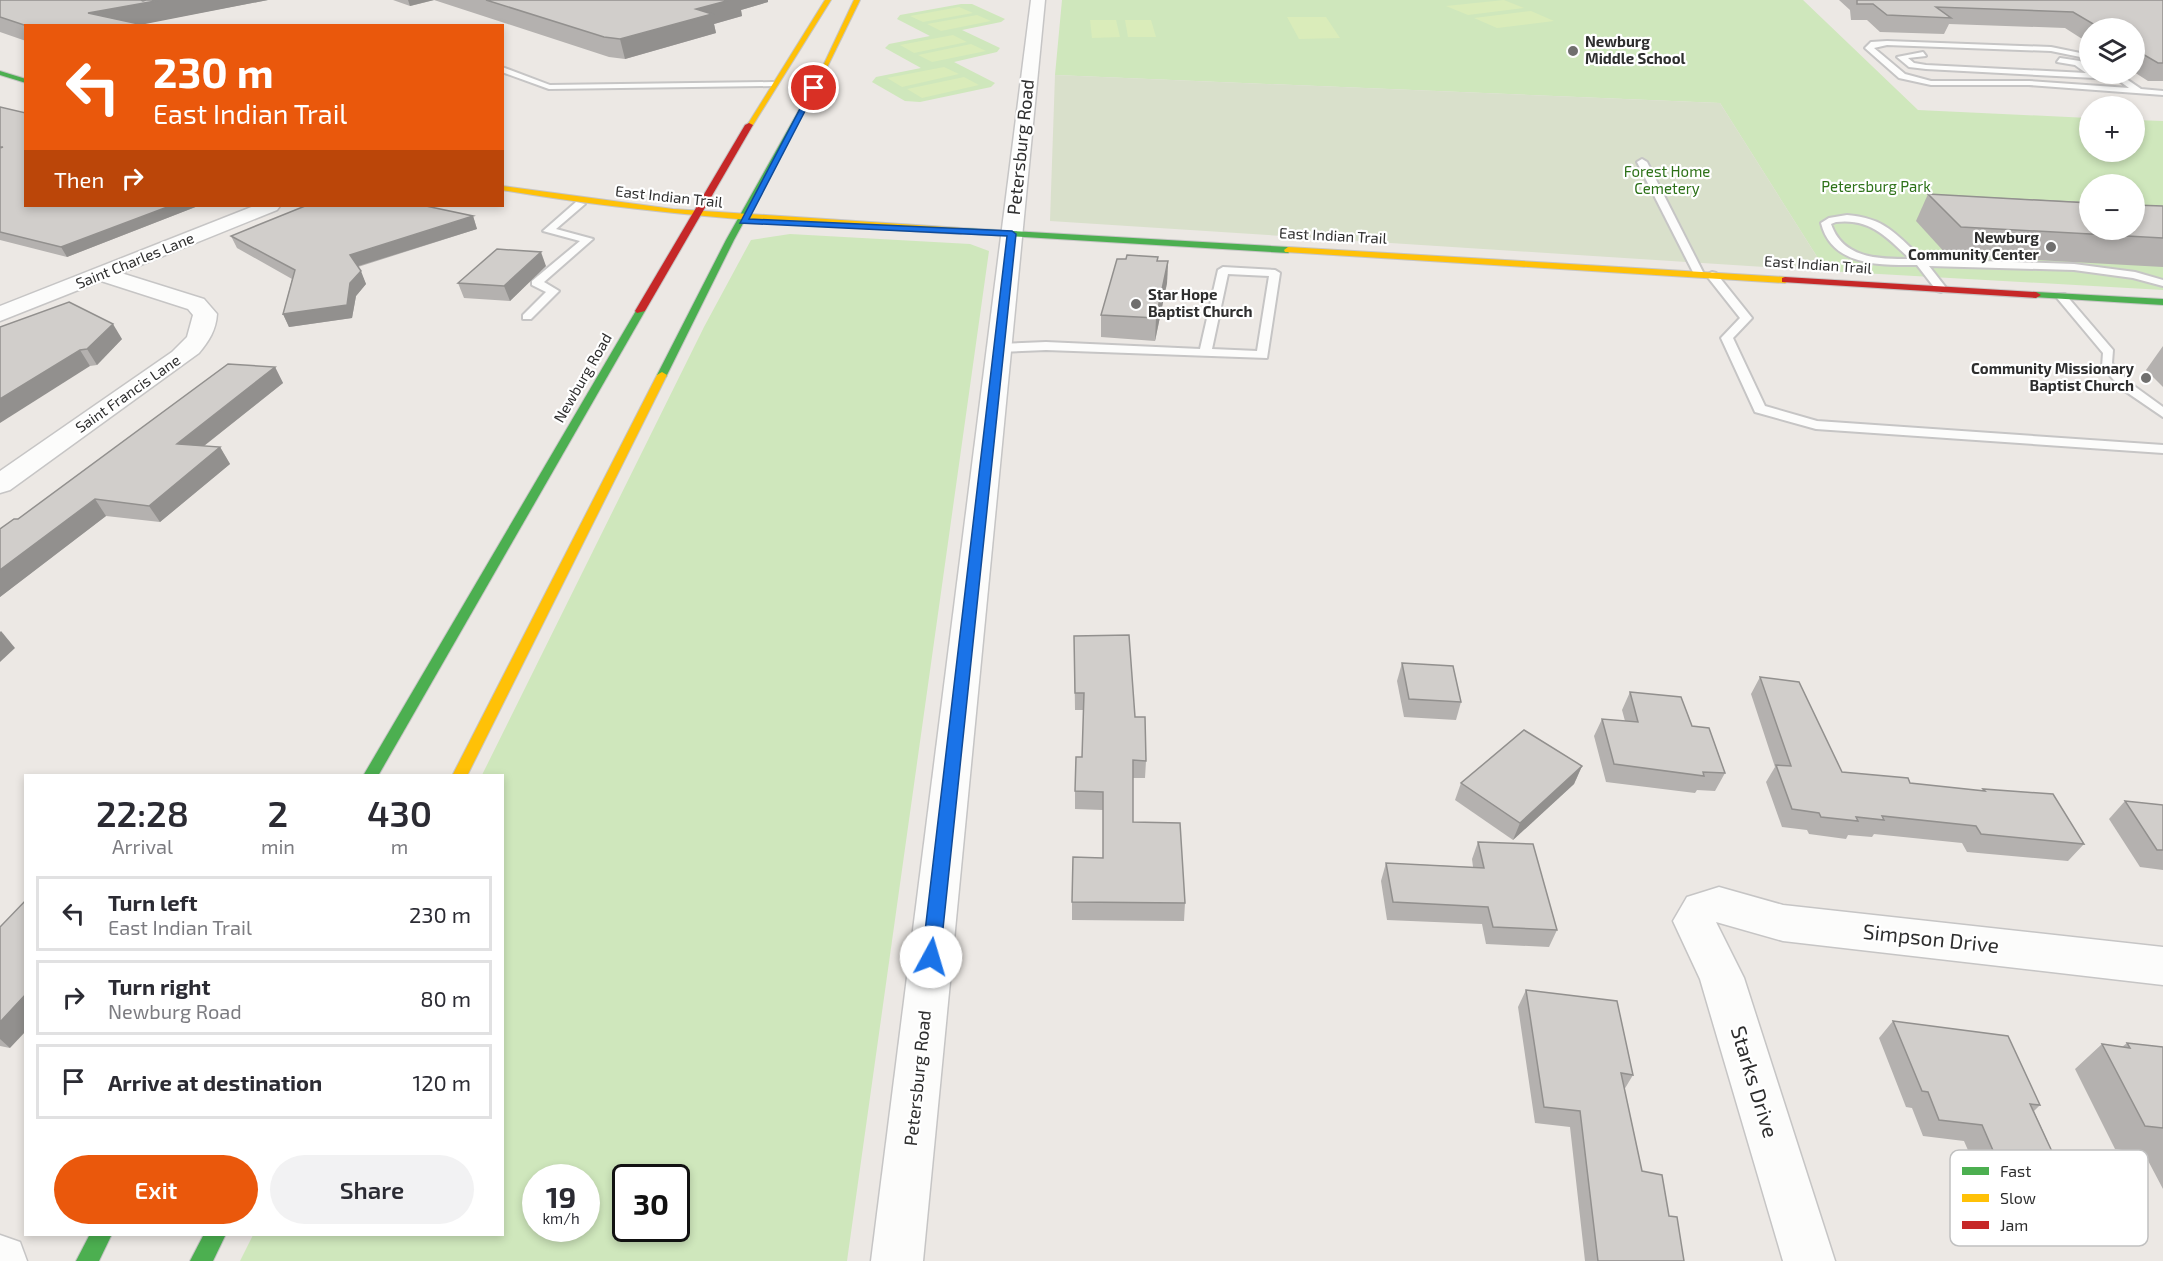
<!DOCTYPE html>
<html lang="en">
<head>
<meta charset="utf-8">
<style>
	:root { --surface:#fff; --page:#f2f2f3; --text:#2b2b33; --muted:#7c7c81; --line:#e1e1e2; --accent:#ea580c }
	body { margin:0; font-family:"Exo 2",sans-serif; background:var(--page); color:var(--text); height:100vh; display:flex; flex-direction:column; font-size:22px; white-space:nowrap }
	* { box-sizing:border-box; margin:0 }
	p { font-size:20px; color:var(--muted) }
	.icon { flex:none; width:33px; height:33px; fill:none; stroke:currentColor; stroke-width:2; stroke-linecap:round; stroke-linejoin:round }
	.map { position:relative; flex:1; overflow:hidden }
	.details { position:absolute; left:24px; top:774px; width:480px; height:462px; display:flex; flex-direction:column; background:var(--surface); border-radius:0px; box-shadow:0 3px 9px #0003 }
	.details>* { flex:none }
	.guide { position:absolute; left:24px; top:24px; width:480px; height:183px; border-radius:0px; box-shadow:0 3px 9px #0003; background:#ea580c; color:#fff; overflow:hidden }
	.fabs { position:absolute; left:2079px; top:18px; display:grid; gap:12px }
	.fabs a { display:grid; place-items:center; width:66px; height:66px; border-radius:50%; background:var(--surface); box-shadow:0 3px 9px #0003; font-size:30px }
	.speed { position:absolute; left:522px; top:1164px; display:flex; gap:12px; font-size:30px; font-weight:700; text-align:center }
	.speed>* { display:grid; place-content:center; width:78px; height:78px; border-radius:50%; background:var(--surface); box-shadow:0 3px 9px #0003; line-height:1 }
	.speed small { font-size:15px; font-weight:400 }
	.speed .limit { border:3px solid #111; border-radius:9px; background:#fff; color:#111 }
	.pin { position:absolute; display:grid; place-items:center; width:51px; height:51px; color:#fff; margin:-26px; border:3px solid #fff; border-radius:50%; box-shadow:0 2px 6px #0007 }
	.me { position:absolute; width:66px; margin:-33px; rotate:6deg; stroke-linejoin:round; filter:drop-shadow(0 0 4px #0008) }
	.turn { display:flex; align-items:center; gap:21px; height:126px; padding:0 30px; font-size:27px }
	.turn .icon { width:78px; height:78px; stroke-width:2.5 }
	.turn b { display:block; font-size:42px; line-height:51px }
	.then { display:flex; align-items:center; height:57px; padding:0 30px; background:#0003; gap:12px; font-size:22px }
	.eta { display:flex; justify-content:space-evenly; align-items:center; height:102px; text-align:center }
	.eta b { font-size:36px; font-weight:600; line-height:42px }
	.button { display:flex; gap:12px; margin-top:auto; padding:12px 30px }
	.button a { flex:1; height:69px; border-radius:36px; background:var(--accent); color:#fff; font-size:24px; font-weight:600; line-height:69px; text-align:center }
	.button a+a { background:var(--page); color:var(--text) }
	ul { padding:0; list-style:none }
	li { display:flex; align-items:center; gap:18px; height:75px; margin:0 12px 9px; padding:0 18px; border:3px solid var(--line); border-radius:0px }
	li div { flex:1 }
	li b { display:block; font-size:22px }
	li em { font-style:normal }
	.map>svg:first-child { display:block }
	.green { fill:#cfe7bc; fill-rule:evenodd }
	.cemetery { fill:#d9e0cb }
	.pitch { fill:#daecba }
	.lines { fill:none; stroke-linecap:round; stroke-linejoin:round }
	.lane-casing { stroke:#c6c5c5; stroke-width:4 }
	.street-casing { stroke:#c6c5c5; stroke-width:3 }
	.fast-casing { stroke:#c6c5c5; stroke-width:2 }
	.slow-casing { stroke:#c6c5c5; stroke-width:2 }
	.jam-casing { stroke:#c6c5c5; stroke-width:2 }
	.lane { fill:#fcfcfb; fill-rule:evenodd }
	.street { fill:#fcfcfb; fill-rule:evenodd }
	.fast { fill:#4caf50; fill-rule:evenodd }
	.slow { fill:#ffc107; fill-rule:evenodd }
	.jam { fill:#c62828; fill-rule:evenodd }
	.wall { fill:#b4b1af }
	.shaded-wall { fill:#92908e }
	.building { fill:#d1cecb; stroke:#92908e; stroke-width:1.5 }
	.route { fill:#1a73e8; stroke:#114b97; stroke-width:1.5 }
	.poi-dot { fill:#706f6e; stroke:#fff; stroke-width:2 }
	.labels { text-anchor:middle; stroke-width:4.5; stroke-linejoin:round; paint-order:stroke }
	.far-poi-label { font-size:15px; font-weight:bold; fill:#2e2e2e; stroke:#fff; text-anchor:start }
	.far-park-label { font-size:15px; fill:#2d7118; stroke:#fff }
	.far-street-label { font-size:15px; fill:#2e2e2e; stroke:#fff }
	.street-label { font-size:18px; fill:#2e2e2e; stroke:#fff }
	.near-street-label { font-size:21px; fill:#2e2e2e; stroke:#fff }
	.key { fill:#fff; stroke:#c0c0c0; stroke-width:1.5 }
	.key-label { font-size:16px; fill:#2e2e2e }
</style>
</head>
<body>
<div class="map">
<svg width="2163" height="1261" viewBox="0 0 2163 1261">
	<rect width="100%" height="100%" fill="#ece8e4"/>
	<!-- green -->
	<g class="green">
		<path d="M1062,0H1803L1918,110L2089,118L2090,152H2134L2135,120L2163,121V290L1826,271L1720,103L1055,75ZM2090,184H2134V230H2090Z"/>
		<path d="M961,4H972L1005,19L1001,22L962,30L1000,48L997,52L954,62L995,83L991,87L920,102L905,101L872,82L876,77L921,68L885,48L889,44L930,36L897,19L900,15Z"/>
		<path d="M790,234L970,244L989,251L847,1261H240L253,1235L502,1234V776L482,775L704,327L745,251L751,240ZM536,1178H586V1228H536ZM626,1178H676V1228H626Z"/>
	</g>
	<!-- cemetery -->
	<path class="cemetery" d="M1055,75L1720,103L1826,271L1050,221Z"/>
	<!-- pitch -->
	<g class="pitch">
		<path d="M1504,0L1524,8L1468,15L1446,6Z"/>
		<path d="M959,7L973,13L923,22L910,16Z"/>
		<path d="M1531,11L1554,21L1497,28L1474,18Z"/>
		<path d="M977,15L991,21L941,31L927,24Z"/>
		<path d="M1287,17H1326L1340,38L1299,39Z"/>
		<path d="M1090,20H1116L1120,37L1092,38Z"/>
		<path d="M1125,20H1151L1156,37H1128Z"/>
		<path d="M953,35L967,42L914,53L900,45Z"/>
		<path d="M971,44L986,51L932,62L918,55Z"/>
		<path d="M944,67L959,74L902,87L887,78Z"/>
		<path d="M964,77L979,85L922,98L907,89Z"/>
	</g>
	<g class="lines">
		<defs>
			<g id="lane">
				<path d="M1887,41L2051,47L2090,55V59L2051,51L1887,45L1874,48L1905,74L1931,81H2029L2129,88L2110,74H2119L2141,89L2163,91V95L2029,85H1931L1899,78L1865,48L1871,42Z"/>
				<path d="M1923,52L1926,56L1908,58L1914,63L1926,65L2086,73L2075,65L2057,62L2060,58L2080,61L2090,68V74L2099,76L2095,78L1926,69L1909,67L1897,57Z"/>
				<path d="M502,67L550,85L773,82L777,84L773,86L549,89L502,72Z"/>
				<path d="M1642,159L1647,162L1704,274L1703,276L1694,274L1637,162Z"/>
				<path d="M576,202L585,204L556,229L593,239L544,282L559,291L531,319H523V315L546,292L532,285V281L580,241L543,231Z"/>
				<path d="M1847,215C1886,218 1896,235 1923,259L2074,264L2135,272L2163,280V286L2133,278L2074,270L1929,266L1947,289L1941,292L1937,291L1917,265C1881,265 1832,267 1821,223L1829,218ZM1836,222C1870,218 1887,237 1910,259C1879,259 1843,259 1831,224Z"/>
				<path d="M1223,267L1275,270L1280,273L1267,358L1046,350L999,352L993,348L999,344L1046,342L1200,349L1218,270ZM1228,274L1269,276L1257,351L1212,349Z"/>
				<path d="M1712,272L1716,273L1752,318L1733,338L1765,406L1817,421L2163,445V453L1816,429L1755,412L1721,338L1740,318L1706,275Z"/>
				<path d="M2057,294H2065L2113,350L2112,363L2130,383L2163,407V417L2122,389L2102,367L2103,353L2057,298Z"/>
			</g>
			<g id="street">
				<path d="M1031,0H1045L923,1261H871Z"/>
				<path d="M254,206H280L277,210L121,273L204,299L217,314C216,330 209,341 199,353L10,490L0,493V471L172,352L187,337L193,315L188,309L101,281L0,321V306Z"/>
				<path d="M1719,887L1783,905L2163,947V985L1783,941L1716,922L1744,978L1835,1261H1783L1700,979L1673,921L1687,897Z"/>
				<path d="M0,1235L20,1242L27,1261H0Z"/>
			</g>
			<g id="fast">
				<path d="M0,71L26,79V83L0,75Z"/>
				<path d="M814,83L819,84L734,240L667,375L666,377H658L657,375L726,240Z"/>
				<path d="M961,228L1288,247L1292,250L1288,253L958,233V229Z"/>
				<path d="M2036,292L2163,299V305L2033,297L2031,295Z"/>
				<path d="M637,309L645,311L378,776H363Z"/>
				<path d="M90,1234H112L99,1261H76Z"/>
				<path d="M204,1234H226L213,1261H190Z"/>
			</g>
			<g id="slow">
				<path d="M825,0H831L753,125L746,127Z"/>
				<path d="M854,0H860L819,84L814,85Z"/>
				<path d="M502,186L673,209L961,228L965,231L961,234C807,225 654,216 502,190Z"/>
				<path d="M1288,247L1785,277L1790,280L1785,283L1285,252L1284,250Z"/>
				<path d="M662,372L667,375L467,776H452L657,375Z"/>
			</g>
			<g id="jam">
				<path d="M749,123L753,125L645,311L637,313L635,311L745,125Z"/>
				<path d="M1785,277L2036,292L2041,295L2036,298L1782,282V278Z"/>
			</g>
		</defs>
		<!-- lane casing -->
		<use href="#lane" class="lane-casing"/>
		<!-- street casing -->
		<use href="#street" class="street-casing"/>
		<!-- fast casing -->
		<use href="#fast" class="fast-casing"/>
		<!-- slow casing -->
		<use href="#slow" class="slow-casing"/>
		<!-- jam casing -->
		<use href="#jam" class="jam-casing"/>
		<!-- lane -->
		<use href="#lane" class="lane"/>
		<!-- street -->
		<use href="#street" class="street"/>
		<!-- fast -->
		<use href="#fast" class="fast"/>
		<!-- slow -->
		<use href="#slow" class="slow"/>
		<!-- jam -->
		<use href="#jam" class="jam"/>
	</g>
	<!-- wall -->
	<g class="wall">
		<path d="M0,0H268L141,24L148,26H26V41L0,32Z"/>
		<path d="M393,0H768V2L741,10L742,16L714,24L716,33L625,59L609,57L434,0L410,6Z"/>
		<path d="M1839,0H2163V81H2148L2134,72V28H2090V44L2065,28L1949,24L1944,34L1880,32L1867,20H1851L1850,10Z"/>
		<path d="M0,107L26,206H198L67,257L0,240Z"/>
		<path d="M1928,194L2163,206V267L1947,255L1916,221Z"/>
		<path d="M473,216L477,229L358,267L366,284L356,296L352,318L289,327L283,314L292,279L237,248L231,236Z"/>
		<path d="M1158,261H1168L1167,283L1155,341L1101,337V315Z"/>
		<path d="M546,266L510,301L464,298L458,283Z"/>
		<path d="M0,327L122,339L97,365L90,366Z"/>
		<path d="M2163,346V387L2146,370Z"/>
		<path d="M275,367L283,383L204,446L220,447L230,464L160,522L106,516L0,597V529Z"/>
		<path d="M1074,636L1135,717L1146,761L1145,778H1133V822L1185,903L1184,921L1072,920V902L1103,858V810L1075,809V791L1082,757L1084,710H1075Z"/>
		<path d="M1402,663L1461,702L1456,720L1404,717L1397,681Z"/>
		<path d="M1760,677L1842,772L1910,783L1981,791L1983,789L2084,844L2068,861L1967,852L1962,843L1874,834L1872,837L1848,835L1846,839L1809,834L1807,830L1782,827L1766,782L1775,767L1751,694Z"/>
		<path d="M1630,692L1692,726L1725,773L1715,791L1697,790L1695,793L1606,782L1594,736L1602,719L1625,721L1622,710Z"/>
		<path d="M1582,766L1574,784L1513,840L1455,800L1461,783Z"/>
		<path d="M2125,801L2163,805V870L2140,867L2109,819Z"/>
		<path d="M1478,842L1557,930L1549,947L1486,944L1482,924L1387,920L1381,881L1386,863L1473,867L1472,859Z"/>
		<path d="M0,927L10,1048L0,1046Z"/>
		<path d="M1526,990L1633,1075L1624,1090L1642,1171L1669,1216L1684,1261H1585L1570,1127L1535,1123L1518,1007Z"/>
		<path d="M1893,1021L2040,1105L2034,1111L2061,1171L2042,1186L1980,1178L1964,1141L1923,1136L1912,1108L1906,1107L1879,1038Z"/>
		<path d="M2127,1043L2163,1047V1189L2144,1153L2115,1149L2075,1069L2102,1044L2122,1047Z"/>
	</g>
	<!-- shaded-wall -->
	<g class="shaded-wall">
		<path d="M161,0H268L135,26L88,13Z"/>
		<path d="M408,0H434L410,6Z"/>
		<path d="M727,0H768V2L741,10L742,16L714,24L716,33L625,59L620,39L696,9Z"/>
		<path d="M170,206H198L67,257L61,247Z"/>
		<path d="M473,216L477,229L355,267L350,255Z"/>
		<path d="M541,252L546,266L510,301L504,286Z"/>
		<path d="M1168,261L1167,283L1155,341L1156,318Z"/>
		<path d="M361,271L366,284L356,296L352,318L289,327L283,314L350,283Z"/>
		<path d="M113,324L122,339L97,365L87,349Z"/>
		<path d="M80,350L90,366L0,423V399Z"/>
		<path d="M275,367L283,383L186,460L177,444Z"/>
		<path d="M220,447L230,464L160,522L149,506Z"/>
		<path d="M95,499L106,516L0,597V570Z"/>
		<path d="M1,631L15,648L0,662V632Z"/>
		<path d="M1582,766L1574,784L1513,840L1520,823Z"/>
		<path d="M26,994V1031L10,1048L0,1039V1022Z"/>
	</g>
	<!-- building -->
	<g class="building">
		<path d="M0,0H141L143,1L146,0H161L88,13L148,26H27L0,17Z"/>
		<path d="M486,0H730L696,9L712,14L620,39L604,37Z"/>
		<path d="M1857,0H2163V63H2158L2134,49V28H2100L2073,12L1936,7L1951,18L1887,15L1873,4H1857Z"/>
		<path d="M0,107L26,113V206H170L61,247L0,232V148L3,147H0Z"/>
		<path d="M1928,194L2090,203V230H2134V205L2163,206V238L1961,227Z"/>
		<path d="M305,206H426L473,216L350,255L361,271L350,283L347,305L283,314L295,270L231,236Z"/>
		<path d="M497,249L541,252L504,286L458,283Z"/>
		<path d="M1127,255L1158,257L1157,261H1168L1156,318L1101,315L1117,259H1126Z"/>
		<path d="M69,302L113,324L87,349L80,350L0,399V327Z"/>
		<path d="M228,364L275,367L177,444L220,447L149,506L95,499L0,570V529L14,519H18Z"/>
		<path d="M1129,635L1135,717H1145L1146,761L1133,760V822L1180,823L1185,903L1072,902L1073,857L1103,858V792L1075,791L1076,757H1082L1084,693H1075L1074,636Z"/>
		<path d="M1402,663L1453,666L1461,702L1409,699Z"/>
		<path d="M1760,677L1799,682L1842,772L1908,778L1910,783L1985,791L1983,789L2053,794L2084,844L1981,834L1976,826L1882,816L1884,820L1856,817L1858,821L1821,817L1819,813L1792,809L1776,765L1791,766Z"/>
		<path d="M1630,692L1681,697L1692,726L1709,728L1725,773L1703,772L1704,776L1614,764L1602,719L1638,722Z"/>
		<path d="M1524,730L1582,766L1520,823L1461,783Z"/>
		<path d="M2125,801L2163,805V850H2157Z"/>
		<path d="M1478,842L1533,844L1557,930L1493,927L1488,907L1393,902L1386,863L1484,868Z"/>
		<path d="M26,900V994L0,1022V927Z"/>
		<path d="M1526,990L1617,1001L1633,1075L1621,1073L1642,1171L1662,1175L1669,1216L1677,1217L1684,1261H1598L1580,1111L1544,1107Z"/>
		<path d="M1893,1021L2008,1036L2040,1105L2030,1104L2061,1171L1998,1162L1982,1125L1939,1120L1928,1092L1922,1091Z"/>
		<path d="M2127,1043L2163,1047V1128L2145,1126L2102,1044L2130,1048Z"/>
	</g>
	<!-- route -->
	<path class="route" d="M812,86L817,88L749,219L1012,231L1016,234L940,957L938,962L931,964L925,962L922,957L1007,236L740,223Z"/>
	<!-- markers -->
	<g class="poi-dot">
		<circle cx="1573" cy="51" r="6"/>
		<circle cx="2051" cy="247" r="6"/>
		<circle cx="1136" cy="304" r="6"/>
		<circle cx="2146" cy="378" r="6"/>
	</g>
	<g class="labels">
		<!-- far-poi labels -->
		<g class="far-poi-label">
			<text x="1585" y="47">Newburg<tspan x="1585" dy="17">Middle School</tspan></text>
			<text x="2039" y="243" text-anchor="end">Newburg<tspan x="2039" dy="17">Community Center</tspan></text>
			<text x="1148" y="300">Star Hope<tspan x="1148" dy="17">Baptist Church</tspan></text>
			<text x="2134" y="374" text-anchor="end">Community Missionary<tspan x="2134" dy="17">Baptist Church</tspan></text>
		</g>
		<!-- far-park labels -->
		<g class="far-park-label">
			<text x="1667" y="177">Forest Home<tspan x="1667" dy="17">Cemetery</tspan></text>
			<text x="1876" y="192">Petersburg Park</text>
		</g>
		<!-- far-street labels -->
		<g class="far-street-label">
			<text transform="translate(669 197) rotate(6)" y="5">East Indian Trail</text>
			<text transform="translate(1333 236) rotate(3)" y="5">East Indian Trail</text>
			<text transform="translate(135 261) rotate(-22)" y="5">Saint Charles Lane</text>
			<text transform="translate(1818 265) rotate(4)" y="5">East Indian Trail</text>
			<text transform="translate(583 378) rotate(-60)" y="5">Newburg Road</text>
			<text transform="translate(128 394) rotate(-35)" y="5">Saint Francis Lane</text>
		</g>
		<!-- street labels -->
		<g class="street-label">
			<text transform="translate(1021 147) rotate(-84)" y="6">Petersburg Road</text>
			<text transform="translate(918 1078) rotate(-84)" y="6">Petersburg Road</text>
		</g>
		<!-- near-street labels -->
		<g class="near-street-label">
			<text transform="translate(1931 939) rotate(6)" y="7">Simpson Drive</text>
			<text transform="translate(1754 1082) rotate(73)" y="7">Starks Drive</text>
		</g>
	</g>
	<!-- legend -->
	<rect x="1950" y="1150" width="198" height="96" rx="9" class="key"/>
	<rect x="1962" y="1167" width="27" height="8" fill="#4caf50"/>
	<rect x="1962" y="1194" width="27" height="8" fill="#ffc107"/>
	<rect x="1962" y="1221" width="27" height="8" fill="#c62828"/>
	<g class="key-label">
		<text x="2000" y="1177">Fast</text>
		<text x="2000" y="1204">Slow</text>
		<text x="2000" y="1231">Jam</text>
	</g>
</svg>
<div class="fabs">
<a><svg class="icon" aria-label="layers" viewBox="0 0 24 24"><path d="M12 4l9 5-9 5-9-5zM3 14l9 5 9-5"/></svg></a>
<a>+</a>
<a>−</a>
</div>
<div class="speed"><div>19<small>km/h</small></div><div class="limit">30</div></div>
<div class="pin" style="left:814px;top:88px;background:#d93025"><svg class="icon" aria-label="arrive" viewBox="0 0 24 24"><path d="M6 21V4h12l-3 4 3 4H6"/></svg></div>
<svg class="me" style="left:931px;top:957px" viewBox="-20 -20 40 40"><circle r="19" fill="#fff"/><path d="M0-13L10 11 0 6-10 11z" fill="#1a73e8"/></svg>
<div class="guide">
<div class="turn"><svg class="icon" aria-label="left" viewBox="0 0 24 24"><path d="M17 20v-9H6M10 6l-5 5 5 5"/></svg><div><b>230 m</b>East Indian Trail</div></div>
<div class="then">Then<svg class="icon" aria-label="right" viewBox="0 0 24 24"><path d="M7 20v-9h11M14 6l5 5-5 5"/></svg></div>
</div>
<section class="details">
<div class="eta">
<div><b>22:28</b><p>Arrival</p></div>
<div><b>2</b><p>min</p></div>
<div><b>430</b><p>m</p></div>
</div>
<ul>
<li><svg class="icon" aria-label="left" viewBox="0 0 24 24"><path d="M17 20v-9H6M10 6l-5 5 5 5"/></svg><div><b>Turn left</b><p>East Indian Trail</p></div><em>230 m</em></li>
<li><svg class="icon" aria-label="right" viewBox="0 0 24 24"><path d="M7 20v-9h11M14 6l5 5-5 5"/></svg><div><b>Turn right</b><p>Newburg Road</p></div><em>80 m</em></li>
<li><svg class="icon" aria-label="arrive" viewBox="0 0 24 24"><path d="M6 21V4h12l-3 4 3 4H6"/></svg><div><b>Arrive at destination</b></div><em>120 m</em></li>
</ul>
<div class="button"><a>Exit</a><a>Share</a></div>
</section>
</div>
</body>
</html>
